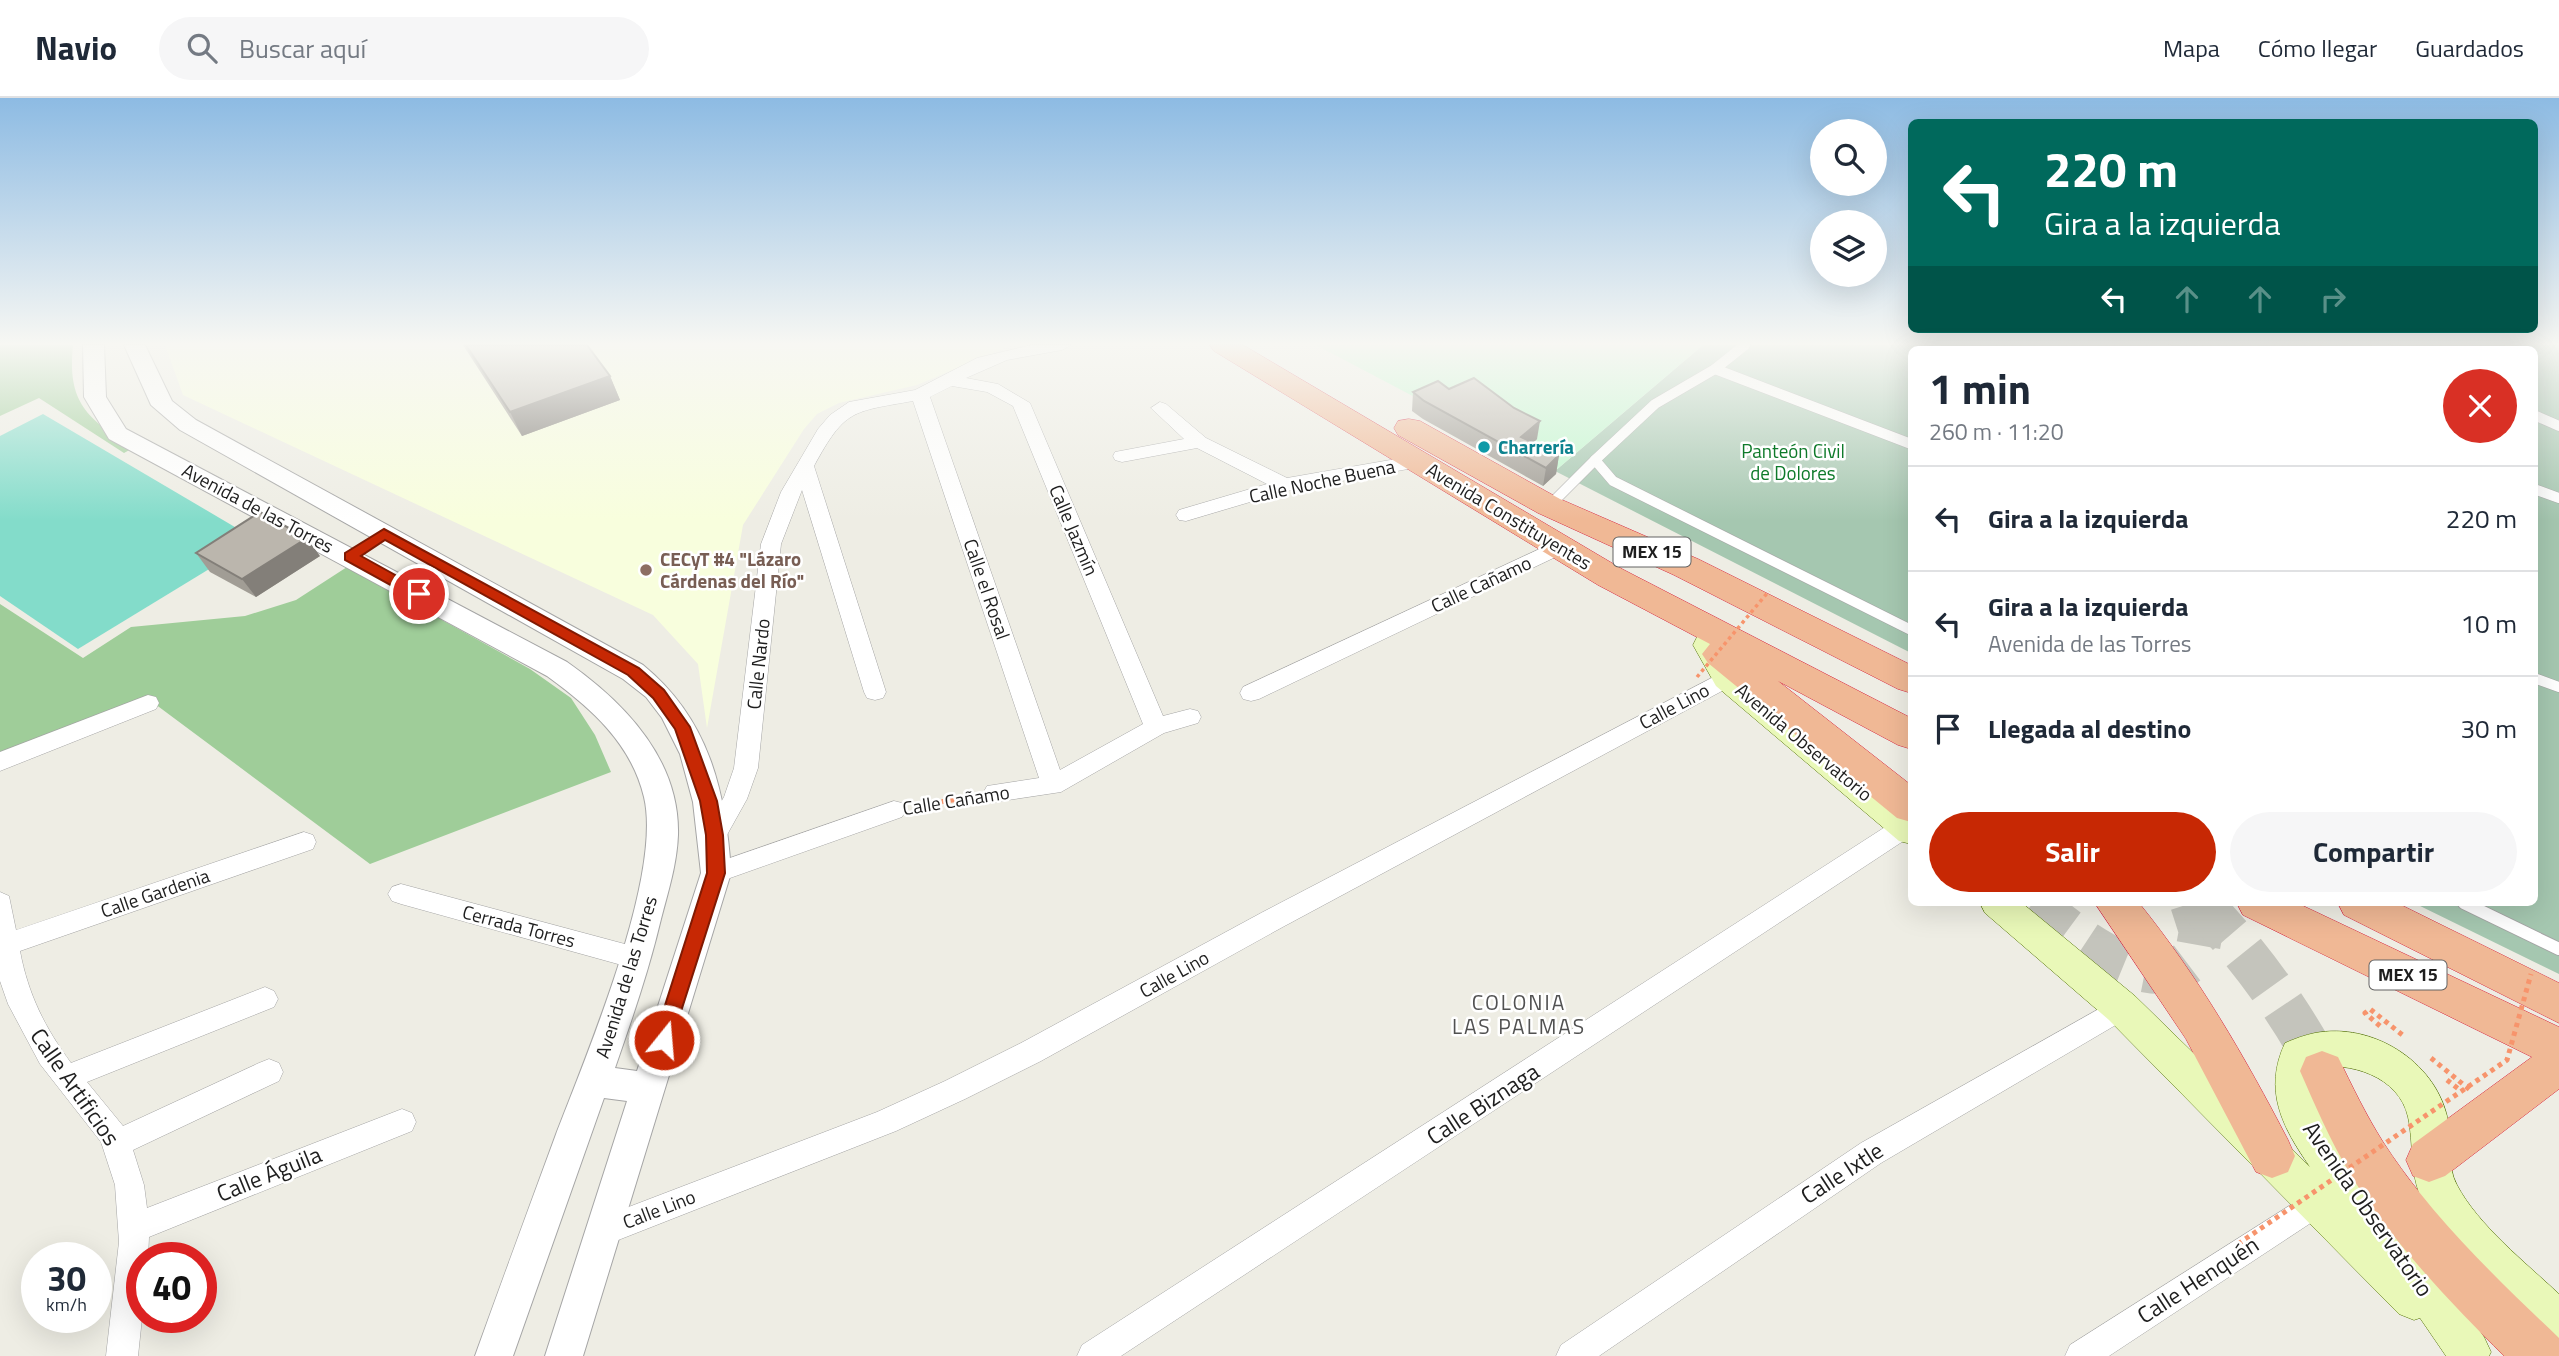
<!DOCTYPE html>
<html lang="es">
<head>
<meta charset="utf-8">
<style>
	:root { --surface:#fff; --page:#f6f6f7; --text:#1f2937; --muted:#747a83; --line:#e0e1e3; --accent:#c72804 }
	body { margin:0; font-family:"Titillium Web",sans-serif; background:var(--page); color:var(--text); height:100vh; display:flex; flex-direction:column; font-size:26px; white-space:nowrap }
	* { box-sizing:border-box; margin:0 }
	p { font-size:23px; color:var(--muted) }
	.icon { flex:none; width:38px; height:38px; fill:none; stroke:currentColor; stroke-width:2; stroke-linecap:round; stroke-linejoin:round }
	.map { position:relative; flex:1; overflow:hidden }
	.side { position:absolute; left:1908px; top:248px; width:630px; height:560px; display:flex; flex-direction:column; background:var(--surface); border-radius:10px; box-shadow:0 7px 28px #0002 }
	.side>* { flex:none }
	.banner { position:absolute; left:1908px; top:21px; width:630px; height:214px; border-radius:10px; box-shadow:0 7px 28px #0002; background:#00695c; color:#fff; overflow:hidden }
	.controls { position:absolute; left:1810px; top:21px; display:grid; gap:14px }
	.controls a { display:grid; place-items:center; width:77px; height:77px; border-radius:50%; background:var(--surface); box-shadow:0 7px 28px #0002; font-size:35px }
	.speed { position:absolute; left:21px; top:1144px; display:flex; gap:14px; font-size:35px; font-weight:700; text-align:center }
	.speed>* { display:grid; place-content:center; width:91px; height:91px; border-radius:50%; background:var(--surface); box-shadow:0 7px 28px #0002; line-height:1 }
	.speed small { font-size:18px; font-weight:400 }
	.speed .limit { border:10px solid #d22; background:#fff; color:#111 }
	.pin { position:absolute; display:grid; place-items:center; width:60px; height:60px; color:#fff; margin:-30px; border:4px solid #fff; border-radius:50%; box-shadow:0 2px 7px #0007 }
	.me { position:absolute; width:77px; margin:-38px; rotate:17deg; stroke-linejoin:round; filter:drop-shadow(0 0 5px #0008) }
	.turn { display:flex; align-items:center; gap:24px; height:147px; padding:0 21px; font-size:32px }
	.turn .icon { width:91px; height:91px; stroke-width:2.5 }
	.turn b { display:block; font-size:49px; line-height:60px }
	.lanes { display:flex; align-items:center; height:66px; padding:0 21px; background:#0003; justify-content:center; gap:35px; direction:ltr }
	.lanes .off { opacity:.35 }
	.round { display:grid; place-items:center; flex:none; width:74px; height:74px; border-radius:37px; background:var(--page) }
	.headline { display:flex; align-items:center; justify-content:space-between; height:119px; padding:0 21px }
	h1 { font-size:42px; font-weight:700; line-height:52px }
	.button { display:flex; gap:14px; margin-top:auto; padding:14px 21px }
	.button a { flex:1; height:80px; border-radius:42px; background:var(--accent); color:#fff; font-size:28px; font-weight:700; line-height:80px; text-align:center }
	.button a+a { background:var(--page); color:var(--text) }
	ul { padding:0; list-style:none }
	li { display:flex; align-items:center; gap:21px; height:105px; padding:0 21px; border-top:2px solid var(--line) }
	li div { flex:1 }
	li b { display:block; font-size:26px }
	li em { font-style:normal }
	header { display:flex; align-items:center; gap:42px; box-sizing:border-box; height:98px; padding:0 35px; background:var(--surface); border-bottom:2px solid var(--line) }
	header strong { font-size:33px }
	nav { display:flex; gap:38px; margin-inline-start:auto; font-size:24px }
	.search { width:490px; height:63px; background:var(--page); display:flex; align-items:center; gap:18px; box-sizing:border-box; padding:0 24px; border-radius:38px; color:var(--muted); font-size:26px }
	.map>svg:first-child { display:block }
	.education { fill:#f8fedd }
	.forest { fill:#9fcd99 }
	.cemetery { fill:#a5c7b0 }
	.park { fill:#c1f8cf }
	.pitch { fill:#83dcca }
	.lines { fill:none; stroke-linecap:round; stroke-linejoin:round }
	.trunk-tunnel { stroke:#c4c4bc; stroke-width:44; stroke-dasharray:44 22; stroke-linecap:butt }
	.service-far1-casing { stroke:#a5a5a5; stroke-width:11 }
	.service-casing { stroke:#a5a5a5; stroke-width:14 }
	.minor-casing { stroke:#a5a5a5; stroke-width:1 }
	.tertiary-casing { stroke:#a5a5a5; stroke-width:2 }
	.secondary-casing { stroke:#537207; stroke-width:1 }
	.trunk-casing { stroke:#d62743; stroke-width:1 }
	.path { stroke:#f7946c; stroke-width:5; stroke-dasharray:4.5 4.5; stroke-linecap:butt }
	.service-far1 { stroke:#fff; stroke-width:10 }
	.service { stroke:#fff; stroke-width:12 }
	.minor { fill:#fff; fill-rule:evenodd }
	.tertiary { fill:#fff; fill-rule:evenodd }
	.secondary { fill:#e9f8b8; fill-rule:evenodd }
	.trunk { fill:#f0b895; fill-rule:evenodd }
	.path-bridge-far1 { stroke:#f7946c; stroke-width:3.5; stroke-dasharray:3.5 3.5; stroke-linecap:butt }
	.path-bridge { stroke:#f7946c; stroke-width:5; stroke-dasharray:4.5 4.5; stroke-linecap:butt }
	.wall { fill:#a19d95 }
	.shaded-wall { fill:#837f79 }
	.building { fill:#bbb6ad; stroke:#837f79; stroke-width:2 }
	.route { fill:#c72804; stroke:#811a03; stroke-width:2 }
	.culture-dot { fill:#0f9aa8; stroke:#fff; stroke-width:2.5 }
	.education-dot { fill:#8d6e63; stroke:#fff; stroke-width:2.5 }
	.labels { text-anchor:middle; stroke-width:5; stroke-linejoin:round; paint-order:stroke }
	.shield { fill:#fff; stroke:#626262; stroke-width:2 }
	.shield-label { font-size:18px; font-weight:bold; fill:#1e1e1e }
	.culture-label { font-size:19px; font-weight:bold; fill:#0d838f; stroke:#fff; text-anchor:start }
	.park-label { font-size:19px; fill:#0e7a2a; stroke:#fff }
	.street-label { font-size:19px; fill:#1e1e1e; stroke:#fff }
	.education-label { font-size:19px; font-weight:bold; fill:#785e54; stroke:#fff; text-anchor:start }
	.neighbourhood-label { font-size:21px; letter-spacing:2px; fill:#515151; stroke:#fff }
	.near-street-label { font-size:23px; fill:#1e1e1e; stroke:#fff }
</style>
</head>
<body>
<header>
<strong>Navio</strong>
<div class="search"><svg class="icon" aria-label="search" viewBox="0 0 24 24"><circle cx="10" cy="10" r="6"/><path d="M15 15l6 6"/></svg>Buscar aquí</div>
<nav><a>Mapa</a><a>Cómo llegar</a><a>Guardados</a></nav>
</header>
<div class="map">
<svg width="2559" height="1258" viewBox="0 0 2559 1258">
	<rect width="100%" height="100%" fill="#eeede4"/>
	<!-- education -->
	<path class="education" d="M165,247H1012L917,287L839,305L817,316L804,331L743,427L707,630L698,566L653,517L183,297Z"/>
	<!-- forest -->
	<g class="forest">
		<path d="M0,247H73C67,305 87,320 133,350L124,355L39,300L0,318Z"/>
		<path d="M347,469L530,571L571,600L595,637L611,674L370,766L151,603L0,656V506L83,560L131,529L245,518L296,502Z"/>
	</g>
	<!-- cemetery -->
	<path class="cemetery" d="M1703,247H2559V876L2414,805H2534V252H1911V555L1555,373Z"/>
	<!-- park -->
	<path class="park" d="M1316,247H1703L1555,373Z"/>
	<!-- pitch -->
	<path class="pitch" d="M43,316L257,442L78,551L0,498V338Z"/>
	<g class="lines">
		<!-- trunk-tunnel -->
		<g class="trunk-tunnel">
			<path d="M2033,805C2068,833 2156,909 2197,855L2201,833L2192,805"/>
			<path d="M2200,805C2249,856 2289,911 2322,973"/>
		</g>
		<defs>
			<g id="service-far1">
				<path d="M1745,247L1715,271L1655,306L1595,362L1613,383L1911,532"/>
				<path d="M2155,247L2169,252"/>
				<path d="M2377,247L2389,252"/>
				<path d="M1715,271L1911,346"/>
				<path d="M2534,317L2559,328"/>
				<path d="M2534,391L2559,400"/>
				<path d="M1549,408L1595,362"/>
				<path d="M2534,580L2559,589"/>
			</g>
			<path id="service" d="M2464,805L2559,851"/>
			<g id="minor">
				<path d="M1032,247H1071L1062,252L1007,262L966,280L998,286L1030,305L1163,618L1190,611L1198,613L1201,619L1198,625L1164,635L1061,694L995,704L987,702L983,695L987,688L1039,680L913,303C852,314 845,311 814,368L886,594L883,600L875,602L867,600L864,594L802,392L781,446L758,670L747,701L723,744L714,747L705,744L702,737L724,699L734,670L761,446L781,394L818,331L830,317L849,304L915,292L977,260ZM952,288L987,294L1013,308L1143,626L1060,672L930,299Z"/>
				<path d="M1160,304L1166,306L1206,340L1287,380L1419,357L1428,363L1419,369L1287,393L1186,423L1179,422L1176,417L1179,412L1267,386L1197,350L1122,364L1115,362L1113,358L1115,354L1184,341L1151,310Z"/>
				<path d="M1559,442L1566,444L1569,449L1566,454L1259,601L1251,603L1243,601L1240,595L1243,589Z"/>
				<path d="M1727,572L1735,574L1738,580L1735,586L1279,831L1041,963L965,1001L896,1033L603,1148L592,1143L588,1133L592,1123L877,1014L945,983L1021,945L1261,815Z"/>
				<path d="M148,597L156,599L159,605L156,611L0,673V654Z"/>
				<path d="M894,703L902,705L906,712L902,719L716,785L707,782L704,775L707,768Z"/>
				<path d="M1905,719L1911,721V738L1121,1258H1077L1082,1247L1896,722Z"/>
				<path d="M304,734L313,737L316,744L313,751L20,853C28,896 45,930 71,965L265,889L274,893L278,901L274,909L87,984L123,1028L259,965L269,961L279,965L283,974L279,983L133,1052L144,1087L147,1110L402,1011L412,1015L416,1024L412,1033L149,1139L148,1160H142V1220L138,1258H106L119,1144L115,1087L101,1044L40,966L8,906L0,883V794L9,798L16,832Z"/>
				<path d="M401,786L636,849L645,852L649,860L645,868L636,871L401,806L392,803L388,796L392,789Z"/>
				<path d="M2122,898L2131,902L2135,910L2131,918L1881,1065L1599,1258H1556L1561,1247L1861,1045Z"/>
				<path d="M2316,1091L2326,1095L2331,1105L2326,1115L2109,1258H2065L2070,1247Z"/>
			</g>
			<path id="tertiary" d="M83,247H104L106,299L126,331L567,564C624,604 680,661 678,737C677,766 668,794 661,821C649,872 632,921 615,970L637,973L701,775L693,704L680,656L662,620L646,599L623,581L180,332L151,307L124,247H145L172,303L196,322L643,567C709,621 726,693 731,775L583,1258H545L627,1003L604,1000L513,1258H475C501,1185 528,1112 555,1039C585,960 663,778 644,699C631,645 591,610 547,578L109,341L84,299Z"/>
			<g id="secondary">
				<path d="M1708,536L1719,539L1738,572L1911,714V746L1899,743L1716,588L1693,547L1697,539Z"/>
				<path d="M1980,805H2022L2135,898L2310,1069C2282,1029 2263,992 2285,945C2294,941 2305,937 2315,935C2372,924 2434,963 2447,1018C2452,1040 2446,1067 2457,1087C2478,1127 2526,1165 2559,1196V1248C2522,1232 2438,1139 2422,1102C2409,1074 2414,1047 2408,1019C2399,978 2349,963 2313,970L2316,1005L2331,1032L2401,1121L2484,1239L2491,1254L2489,1258H2446L2420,1220L2414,1222L2399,1216L2109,922L1985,815Z"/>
			</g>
			<g id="trunk">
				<path d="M1210,247H1243L1622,471L1911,620V651L1898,647L1778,583L1911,687V724L1897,720L1708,565L1702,556L1710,546L1598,487L1214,253Z"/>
				<path d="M1409,321L1420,323L1560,401L1698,461L1911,567V595L1898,591L1674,477L1538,415L1398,337L1394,330L1398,323Z"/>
				<path d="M2095,805H2139C2198,878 2245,959 2288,1042L2295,1058L2288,1074L2272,1080L2256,1074L2186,941Z"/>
				<path d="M2237,805H2297L2559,929V991L2445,1078L2429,1084L2413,1078L2406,1062L2413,1046L2532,959L2243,817Z"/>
				<path d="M2338,805H2397L2559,885V925L2344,817Z"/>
				<path d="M2322,953L2338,959C2352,988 2366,1017 2383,1044C2430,1117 2496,1180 2559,1240V1258H2504C2448,1202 2390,1142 2349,1074C2330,1042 2315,1007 2300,973L2306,959Z"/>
			</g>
		</defs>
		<!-- service-far1 casing -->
		<use href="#service-far1" class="service-far1-casing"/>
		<!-- service casing -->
		<use href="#service" class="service-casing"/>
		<!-- minor casing -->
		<use href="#minor" class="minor-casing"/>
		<!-- tertiary casing -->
		<use href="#tertiary" class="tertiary-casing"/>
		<!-- secondary casing -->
		<use href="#secondary" class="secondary-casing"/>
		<!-- trunk casing -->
		<use href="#trunk" class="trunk-casing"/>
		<!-- path -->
		<g class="path">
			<path d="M915,708L972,699"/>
			<path d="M2380,928L2365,915L2370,911L2405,939"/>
			<path d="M2431,960L2470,992"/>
			<path d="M2447,982L2461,993"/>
		</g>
		<!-- service-far1 -->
		<use href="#service-far1" class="service-far1"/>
		<!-- service -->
		<use href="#service" class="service"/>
		<!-- minor -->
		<use href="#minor" class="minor"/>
		<!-- tertiary -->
		<use href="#tertiary" class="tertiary"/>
		<!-- secondary -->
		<use href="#secondary" class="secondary"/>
		<!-- trunk -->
		<use href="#trunk" class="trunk"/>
		<!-- path-bridge-far1 -->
		<path class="path-bridge-far1" d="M1697,579L1769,493"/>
		<!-- path-bridge -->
		<path class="path-bridge" d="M2238,1146L2507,962L2531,876"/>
	</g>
	<!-- wall -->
	<g class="wall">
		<path d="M463,247H587L610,278L620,302L522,338Z"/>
		<path d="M1449,291L1537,341L1533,345L1559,357L1556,376L1543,388L1423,321L1412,313L1413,294Z"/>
		<path d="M196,455L320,458L256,499L210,474Z"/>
	</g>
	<!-- shaded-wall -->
	<g class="shaded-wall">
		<path d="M610,278L620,302L522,338L510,314Z"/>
		<path d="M1540,323L1537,341L1521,356V339Z"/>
		<path d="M1559,357L1556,376L1543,388L1546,370Z"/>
		<path d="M307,440L320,458L256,499L242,481Z"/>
	</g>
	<!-- building -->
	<g class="building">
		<path d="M466,247H587L610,278L510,314Z"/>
		<path d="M1474,280L1514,310L1540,323L1521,339L1559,357L1546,370L1424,303L1413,294L1438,283L1449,291Z"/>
		<path d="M260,414L307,440L242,481L196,455Z"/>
	</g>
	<!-- sky -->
	<linearGradient id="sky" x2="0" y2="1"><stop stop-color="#8dbbe3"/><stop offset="0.58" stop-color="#f7f7f3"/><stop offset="1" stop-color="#f7f7f3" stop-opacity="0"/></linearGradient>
	<rect width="2559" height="423" fill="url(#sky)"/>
	<!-- route -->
	<path class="route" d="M384,431L639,570L664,592L690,629L717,703L723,737L725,775L670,948L664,951L657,948L654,942L707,775L706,737L700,703L675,631L653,600L628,577L385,442L361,458L424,493L426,496L424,500H414L345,462V455Z"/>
	<!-- markers -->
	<circle class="culture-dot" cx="1484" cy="349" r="7"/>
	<circle class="education-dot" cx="646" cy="472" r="7"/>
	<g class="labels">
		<!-- shield labels -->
		<g class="shield">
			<rect x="1613.5" y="439.5" width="77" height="29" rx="5"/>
			<rect x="2369.5" y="862.5" width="77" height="29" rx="5"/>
		</g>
		<g class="shield-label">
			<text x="1652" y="460">MEX 15</text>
			<text x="2408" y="883">MEX 15</text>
		</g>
		<!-- culture labels -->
		<g class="culture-label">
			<text x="1498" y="356">Charrería</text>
		</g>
		<!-- park labels -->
		<g class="park-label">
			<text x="1793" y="360">Panteón Civil<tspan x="1793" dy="22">de Dolores</tspan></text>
		</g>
		<!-- street labels -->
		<g class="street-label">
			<text transform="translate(1322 383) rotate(-12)" y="7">Calle Noche Buena</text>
			<text transform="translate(258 410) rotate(28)" y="7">Avenida de las Torres</text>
			<text transform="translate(1509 418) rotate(31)" y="7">Avenida Constituyentes</text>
			<text transform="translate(1074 432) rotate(67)" y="7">Calle Jazmín</text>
			<text transform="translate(1481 486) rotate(-25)" y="7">Calle Cañamo</text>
			<text transform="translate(987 491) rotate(71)" y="7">Calle el Rosal</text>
			<text transform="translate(758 566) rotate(-84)" y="7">Calle Nardo</text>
			<text transform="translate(1674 608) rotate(-28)" y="7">Calle Lino</text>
			<text transform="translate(1804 644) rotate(40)" y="7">Avenida Observatorio</text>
			<text transform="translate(956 702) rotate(-9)" y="7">Calle Cañamo</text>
			<text transform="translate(155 795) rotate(-19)" y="7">Calle Gardenia</text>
			<text transform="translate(519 828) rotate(15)" y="7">Cerrada Torres</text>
			<text transform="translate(1174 876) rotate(-29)" y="7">Calle Lino</text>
			<text transform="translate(626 879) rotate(-73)" y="7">Avenida de las Torres</text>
			<text transform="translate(659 1111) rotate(-21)" y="7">Calle Lino</text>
		</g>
		<!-- education labels -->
		<g class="education-label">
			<text x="660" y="468">CECyT #4 "Lázaro<tspan x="660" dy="22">Cárdenas del Río"</tspan></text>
		</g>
		<!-- neighbourhood labels -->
		<g class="neighbourhood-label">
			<text x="1519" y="912">COLONIA<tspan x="1519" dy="24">LAS PALMAS</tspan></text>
		</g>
		<!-- near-street labels -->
		<g class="near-street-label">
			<text transform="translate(75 989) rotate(55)" y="8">Calle Artificios</text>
			<text transform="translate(1483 1006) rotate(-33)" y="8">Calle Biznaga</text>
			<text transform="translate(1842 1075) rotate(-33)" y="8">Calle Ixtle</text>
			<text transform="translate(269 1076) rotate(-22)" y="8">Calle Águila</text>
			<text transform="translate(2368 1111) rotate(55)" y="8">Avenida Observatorio</text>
			<text transform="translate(2198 1182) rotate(-33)" y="8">Calle Henquén</text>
		</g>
	</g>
</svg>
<div class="controls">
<a><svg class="icon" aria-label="search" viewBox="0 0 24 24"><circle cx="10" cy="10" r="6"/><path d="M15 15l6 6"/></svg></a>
<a><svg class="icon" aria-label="layers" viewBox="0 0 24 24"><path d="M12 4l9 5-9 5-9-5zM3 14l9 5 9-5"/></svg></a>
</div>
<div class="speed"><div>30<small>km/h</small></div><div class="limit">40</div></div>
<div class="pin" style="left:419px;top:496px;background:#d93025"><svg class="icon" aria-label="arrive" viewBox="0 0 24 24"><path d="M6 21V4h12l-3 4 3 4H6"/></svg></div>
<svg class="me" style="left:664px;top:942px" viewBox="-20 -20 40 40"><circle r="17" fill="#c72804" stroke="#fff" stroke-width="3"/><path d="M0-11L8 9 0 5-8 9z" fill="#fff"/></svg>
<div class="banner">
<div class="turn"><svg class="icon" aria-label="left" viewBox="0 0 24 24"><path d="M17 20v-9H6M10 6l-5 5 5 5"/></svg><div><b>220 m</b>Gira a la izquierda</div></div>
<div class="lanes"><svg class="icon" aria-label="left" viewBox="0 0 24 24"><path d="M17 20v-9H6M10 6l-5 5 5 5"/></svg><svg class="icon off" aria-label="ahead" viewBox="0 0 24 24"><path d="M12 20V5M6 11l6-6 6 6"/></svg><svg class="icon off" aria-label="ahead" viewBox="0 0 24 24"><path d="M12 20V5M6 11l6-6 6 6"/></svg><svg class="icon off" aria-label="right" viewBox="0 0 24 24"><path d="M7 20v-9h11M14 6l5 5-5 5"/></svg></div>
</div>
<section class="side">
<div class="headline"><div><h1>1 min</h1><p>260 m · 11:20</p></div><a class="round" style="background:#d93025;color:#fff"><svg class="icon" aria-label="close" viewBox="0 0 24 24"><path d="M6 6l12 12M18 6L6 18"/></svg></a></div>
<ul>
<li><svg class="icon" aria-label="left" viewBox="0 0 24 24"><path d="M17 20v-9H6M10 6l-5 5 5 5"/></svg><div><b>Gira a la izquierda</b></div><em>220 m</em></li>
<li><svg class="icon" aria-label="left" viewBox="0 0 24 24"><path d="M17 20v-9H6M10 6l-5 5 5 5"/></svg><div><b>Gira a la izquierda</b><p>Avenida de las Torres</p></div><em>10 m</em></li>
<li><svg class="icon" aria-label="arrive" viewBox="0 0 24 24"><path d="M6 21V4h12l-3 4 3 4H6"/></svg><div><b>Llegada al destino</b></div><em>30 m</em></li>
</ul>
<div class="button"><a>Salir</a><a>Compartir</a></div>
</section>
</div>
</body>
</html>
